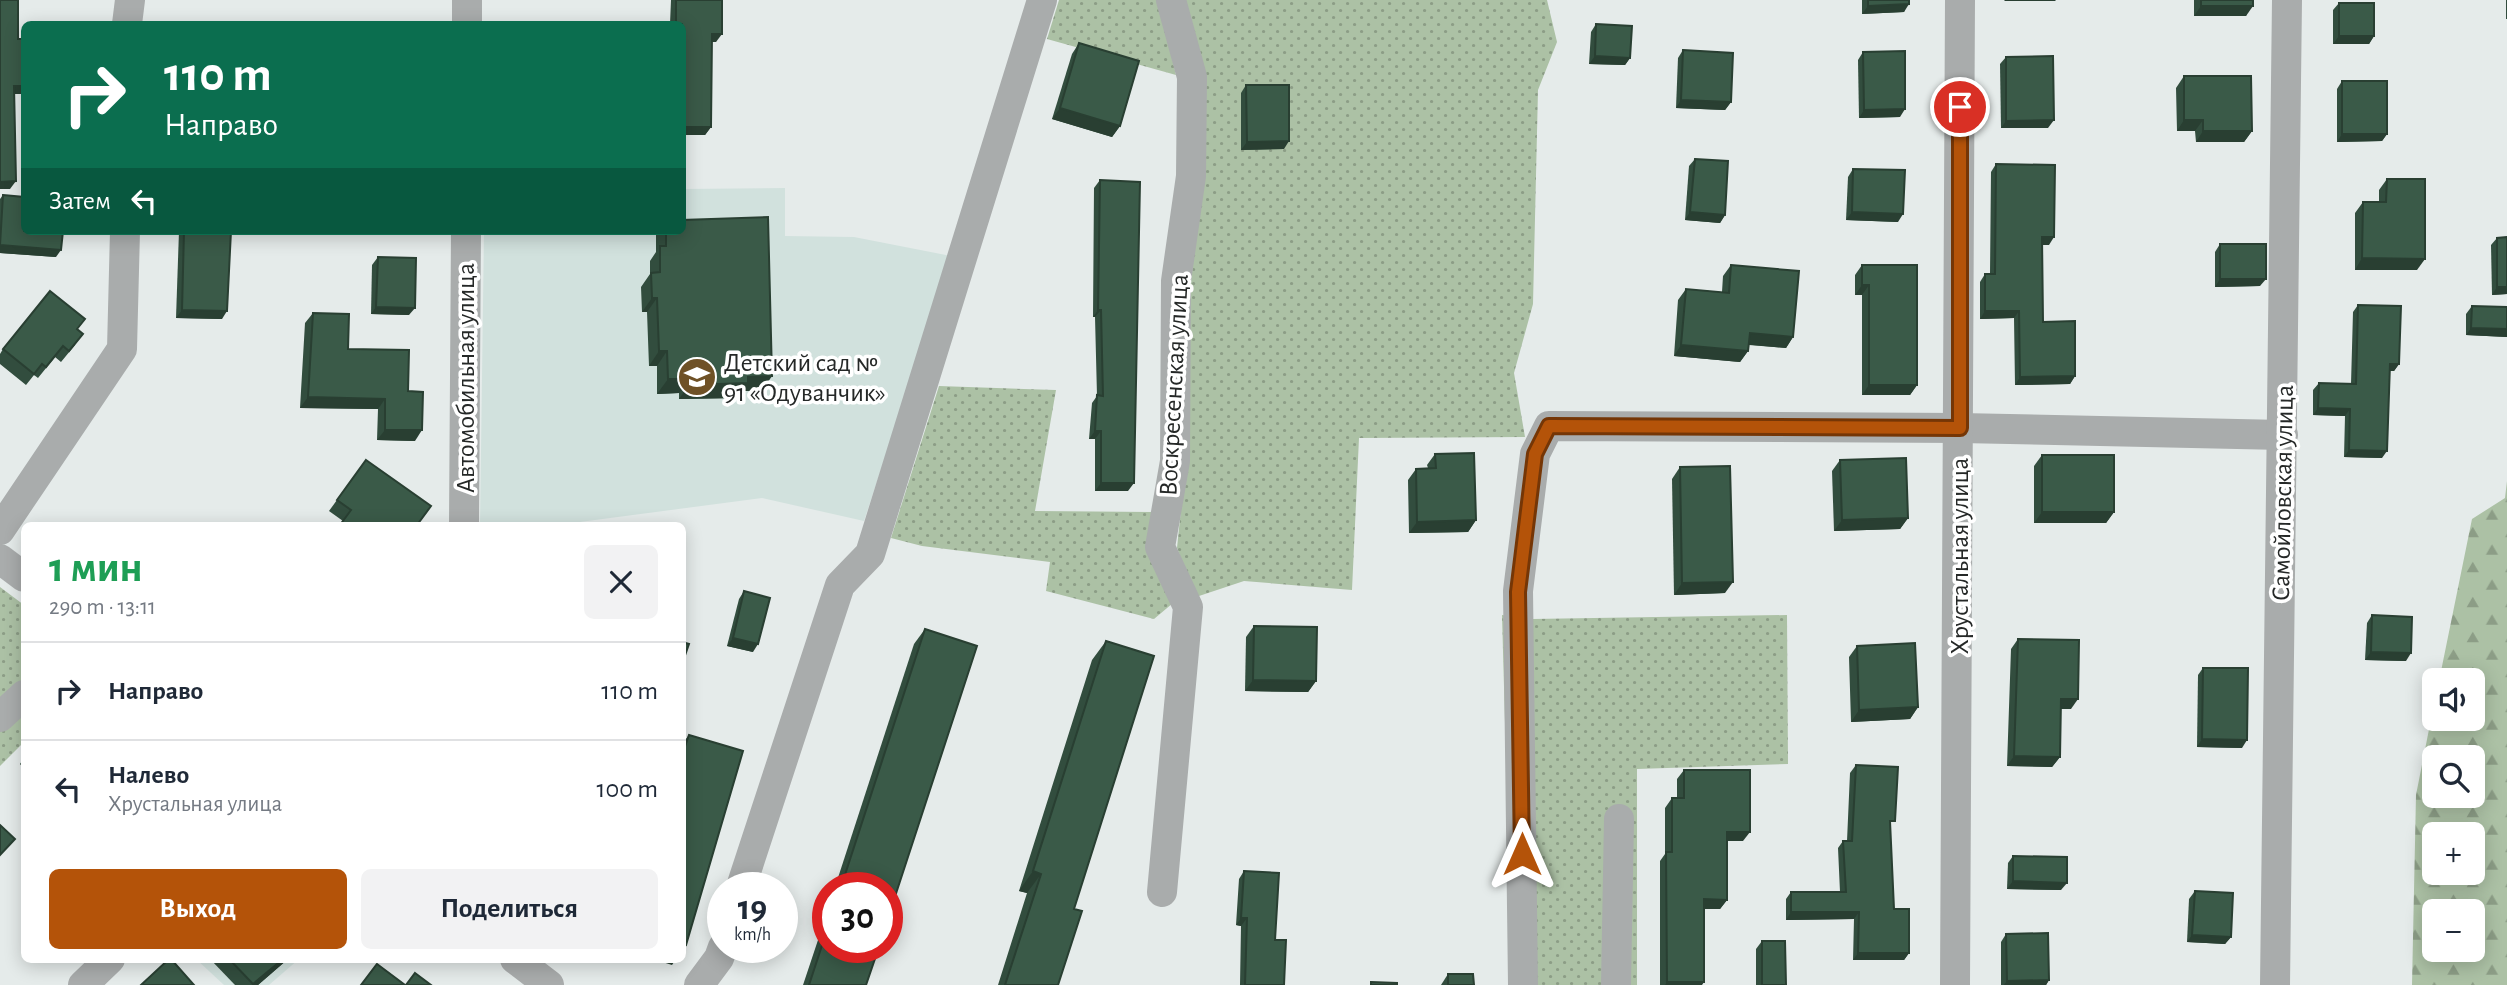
<!DOCTYPE html>
<html lang="ru">
<head>
<meta charset="utf-8">
<style>
	:root { --surface:#fff; --page:#f2f2f3; --text:#1f2937; --muted:#747a83; --line:#e0e1e3; --accent:#b45309 }
	body { margin:0; font-family:"Alegreya Sans",sans-serif; background:var(--page); color:var(--text); height:100vh; display:flex; flex-direction:column; font-size:26px; white-space:nowrap }
	* { box-sizing:border-box; margin:0 }
	p { font-size:23px; color:var(--muted) }
	.icon { flex:none; width:38px; height:38px; fill:none; stroke:currentColor; stroke-width:2; stroke-linecap:round; stroke-linejoin:round }
	.map { position:relative; flex:1; overflow:hidden }
	.panel { position:absolute; left:21px; top:522px; width:665px; height:441px; display:flex; flex-direction:column; background:var(--surface); border-radius:10px; box-shadow:0 4px 18px #0003 }
	.panel>* { flex:none }
	.banner { position:absolute; left:21px; top:21px; width:665px; height:214px; border-radius:10px; box-shadow:0 4px 18px #0003; background:#0b6e4f; color:#fff; overflow:hidden }
	.buttons { position:absolute; left:2422px; top:668px; display:grid; gap:14px }
	.buttons a { display:grid; place-items:center; width:63px; height:63px; border-radius:10px; background:var(--surface); box-shadow:0 4px 18px #0003; font-size:35px }
	.speed { position:absolute; left:707px; top:872px; display:flex; gap:14px; font-size:35px; font-weight:700; text-align:center }
	.speed>* { display:grid; place-content:center; width:91px; height:91px; border-radius:50%; background:var(--surface); box-shadow:0 4px 18px #0003; line-height:1 }
	.speed small { font-size:18px; font-weight:400 }
	.speed .limit { border:10px solid #d22; background:#fff; color:#111 }
	.pin { position:absolute; display:grid; place-items:center; width:60px; height:60px; color:#fff; margin:-30px; border:4px solid #fff; border-radius:50%; box-shadow:0 2px 7px #0007 }
	.me { position:absolute; width:77px; margin:-38px; rotate:0deg; stroke-linejoin:round; filter:drop-shadow(0 0 5px #0008) }
	.turn { display:flex; align-items:center; gap:24px; height:147px; padding:0 28px; font-size:32px }
	.turn .icon { width:91px; height:91px; stroke-width:2.5 }
	.turn b { display:block; font-size:49px; line-height:60px }
	.then { display:flex; align-items:center; height:66px; padding:0 28px; background:#0003; gap:14px; font-size:26px }
	.round { display:grid; place-items:center; flex:none; width:74px; height:74px; border-radius:10px; background:var(--page) }
	.head { display:flex; align-items:center; justify-content:space-between; height:119px; padding:0 28px }
	h1 { font-size:42px; font-weight:700; line-height:52px; color:#1e9e55 }
	.button { display:flex; gap:14px; margin-top:auto; padding:14px 28px }
	.button a { flex:1; height:80px; border-radius:10px; background:var(--accent); color:#fff; font-size:28px; font-weight:700; line-height:80px; text-align:center }
	.button a+a { background:var(--page); color:var(--text) }
	ul { padding:0; list-style:none }
	li { display:flex; align-items:center; gap:21px; height:98px; padding:0 28px; border-top:2px solid var(--line) }
	li div { flex:1 }
	li b { display:block; font-size:26px }
	li em { font-style:normal }
	.map>svg:first-child { display:block }
	.built { fill:#d1e1dd }
	.grass { fill:url(#grass-dots) }
	.forest { fill:url(#forest-firs); fill-rule:evenodd }
	.lines { fill:none; stroke-linecap:round; stroke-linejoin:round }
	.street { stroke:#a9acac; stroke-width:30 }
	.wall { fill:#324d3e }
	.shaded-wall { fill:#293f32 }
	.building { fill:#3a5a48; stroke:#293f32; stroke-width:2 }
	.route-casing { stroke:#753606; stroke-width:18 }
	.route { stroke:#b45309; stroke-width:12 }
	.labels { text-anchor:middle; stroke-width:7; stroke-linejoin:round; paint-order:stroke }
	.poi-label { font-size:26px; fill:#252827; stroke:#fff; text-anchor:start }
	.street-label { font-size:26px; fill:#252827; stroke:#fff }
</style>
</head>
<body>
<div class="map">
<svg width="2507" height="985" viewBox="0 0 2507 985">
	<defs>
		<pattern id="grass-dots" width="8" height="8" patternUnits="userSpaceOnUse" patternTransform="scale(1.75)"><rect width="8" height="8" fill="#acc1a5"/><path d="M2 2h.1M6 6h.1" fill="none" stroke="#8c9d86" stroke-width="1.8" stroke-linecap="round"/></pattern>
		<pattern id="forest-firs" width="22" height="20" patternUnits="userSpaceOnUse" patternTransform="scale(1.75)"><rect width="22" height="20" fill="#acc1a5"/><path d="M5 1l3.5 6h-7zM16 11l3.5 6h-7z" fill="#8c9d86"/></pattern>
	</defs>
	<rect width="100%" height="100%" fill="#e5ebea"/>
	<!-- built -->
	<g class="built">
		<path d="M785,188V236L854,237L951,256L864,521L762,498L557,525H480L484,231H682L683,189Z"/>
		<path d="M196,959H299L269,985H224Z"/>
	</g>
	<!-- grass -->
	<g class="grass">
		<path d="M1059,0H1159L1176,75L1047,39Z"/>
		<path d="M1182,0H1547L1557,42L1538,90L1533,304L1514,373L1525,437L1359,438L1352,590L1244,581L1196,597L1177,548L1186,460L1191,284L1197,215Z"/>
		<path d="M939,386L1056,390L1035,511L1152,512L1173,603L1154,619L1046,591L1050,562L922,546L891,538Z"/>
		<path d="M0,587L24,605V742L0,766Z"/>
		<path d="M1502,615L1532,619L1787,615L1788,764L1637,769V985H1521L1512,976Z"/>
	</g>
	<!-- forest -->
	<path class="forest" d="M2507,481V985H2412L2416,795L2434,704V719H2473V681H2439L2472,519L2505,498ZM2434,758H2473V796H2434ZM2434,835H2473V873H2434ZM2434,912H2473V950H2434Z"/>
	<g class="lines">
		<!-- street -->
		<g class="street">
			<path d="M127,24L130,0"/>
			<path d="M467,24V0"/>
			<path d="M464,525L466,231"/>
			<path d="M0,530L122,349L125,231"/>
			<path d="M0,559L24,577"/>
			<path d="M0,717L24,695"/>
			<path d="M741,887L840,585L870,554L1042,0"/>
			<path d="M1162,892L1188,607L1160,547L1175,461L1176,281L1191,176L1192,77L1171,0"/>
			<path d="M515,959L549,985"/>
			<path d="M83,985L110,959"/>
			<path d="M699,985L719,958L723,947"/>
			<path d="M1523,985L1518,591L1535,454L1549,426L1960,428L2283,435"/>
			<path d="M1616,985L1619,819"/>
			<path d="M1955,985L1960,0"/>
			<path d="M2275,985L2287,0"/>
		</g>
	</g>
	<!-- wall -->
	<g class="wall">
		<path d="M671,0H722L716,42H712L711,127L705,135H682V24H670Z"/>
		<path d="M1862,0H1909L1904,12L1862,14Z"/>
		<path d="M2194,0H2253L2246,16H2194Z"/>
		<rect x="2506" y="0" width="1" height="19"/>
		<path d="M2339,3L2374,36L2369,44H2333V10Z"/>
		<path d="M1596,24L1630,58L1625,65L1589,64L1591,32Z"/>
		<path d="M1079,43L1120,126L1112,137L1052,119L1072,54Z"/>
		<path d="M1683,50L1731,102L1725,110L1676,108L1678,58Z"/>
		<path d="M1863,52L1900,117L1859,118L1858,60Z"/>
		<path d="M2006,57L2048,128H2001L2000,64Z"/>
		<path d="M2184,76L2252,131L2244,142H2196L2195,131H2177L2176,88Z"/>
		<path d="M2342,81L2387,134L2382,141L2337,142V89Z"/>
		<path d="M1246,85L1284,149L1241,150V93Z"/>
		<path d="M1695,159L1725,215L1720,223L1685,220L1689,166Z"/>
		<path d="M1996,164L2049,245H2043V322L2075,376L2070,384L2015,385L2014,318L1980,319V282L1985,274H1990L1991,172Z"/>
		<path d="M1853,169L1898,222L1846,220L1848,177Z"/>
		<path d="M2387,179L2417,270H2355V213L2363,202H2379V190Z"/>
		<path d="M1100,180L1128,491H1095V439H1089L1092,403L1097,396L1095,317H1093L1094,188Z"/>
		<path d="M3,195L56,257L0,253V199Z"/>
		<path d="M179,231H231L222,319L176,318Z"/>
		<path d="M658,231H682L762,391H742L737,398L679,399V393L657,394V366H649L647,312H642L641,287L650,274V261L656,252V235Z"/>
		<path d="M2497,238L2507,294L2492,295L2491,245Z"/>
		<path d="M2220,244L2260,286L2215,287V252Z"/>
		<path d="M378,257L409,315L371,314L372,265Z"/>
		<path d="M1731,265L1793,337L1786,348L1749,345L1748,351L1740,362L1674,356L1678,300L1686,289L1722,292L1723,276Z"/>
		<path d="M1862,265L1917,385L1910,395H1862V295H1855V275Z"/>
		<path d="M2358,305L2399,364L2394,371H2390L2382,458L2344,457L2345,416L2313,415V390L2319,383L2351,384L2353,312Z"/>
		<path d="M2472,306L2507,307V337L2466,335V314Z"/>
		<path d="M313,313L348,349L408,391L415,441L377,440L378,409L300,408L305,323Z"/>
		<path d="M78,329L75,345L61,362L55,357L38,378L34,375L26,385L0,364V354L3,349Z"/>
		<path d="M1435,454L1476,520L1468,532L1409,533L1408,480L1416,469L1428,468L1427,465Z"/>
		<path d="M2042,455L2114,512L2106,523H2034V466Z"/>
		<path d="M366,460L431,506L343,521L329,511Z"/>
		<path d="M1840,460L1908,518L1900,529L1834,531L1832,471Z"/>
		<path d="M1680,467L1725,593L1674,595L1672,479Z"/>
		<path d="M744,591L753,652L727,646L739,599Z"/>
		<path d="M2372,615L2406,661L2365,660L2367,623Z"/>
		<path d="M1254,626L1316,681L1308,692L1245,691L1246,637Z"/>
		<path d="M925,629L887,887H835L914,644Z"/>
		<path d="M2018,639L2071,709H2060V757L2052,767L2007,766L2011,649Z"/>
		<path d="M1106,641L1074,909L1058,985H998L1027,893L1019,891L1092,660Z"/>
		<path d="M1857,646L1918,707L1910,719L1851,722L1849,657Z"/>
		<path d="M2203,668L2242,748L2197,747L2198,675Z"/>
		<path d="M689,735L682,949V744Z"/>
		<path d="M24,758V769L20,764Z"/>
		<path d="M1856,765L1890,828L1894,909L1909,953L1904,960H1853L1854,919L1786,920V899L1791,892H1840L1838,848L1843,841H1847L1850,773Z"/>
		<path d="M1684,770L1743,841H1727V900L1720,909H1704L1702,985H1660V861L1665,854V808L1672,798H1677V779Z"/>
		<path d="M2013,856L2061,890L2007,889L2008,863Z"/>
		<path d="M1244,871L1275,940L1284,985H1240L1241,926L1236,925L1239,879Z"/>
		<path d="M2195,891L2231,937L2225,944L2187,942L2189,899Z"/>
		<path d="M828,910V947L866,985H803Z"/>
		<path d="M2006,934L2049,980L2046,985H2001V942Z"/>
		<path d="M1762,941L1786,985H1756V949Z"/>
		<path d="M210,959H288L258,985H235Z"/>
		<path d="M1448,974L1474,985H1441Z"/>
	</g>
	<!-- shaded-wall -->
	<g class="shaded-wall">
		<path d="M2005,0H2056L2055,1H2004Z"/>
		<path d="M1909,4L1904,12L1862,14L1868,6Z"/>
		<path d="M2201,6H2253L2246,16H2194Z"/>
		<path d="M712,34H722L716,42H706Z"/>
		<path d="M2339,36H2374L2369,44H2333Z"/>
		<path d="M1595,56L1630,58L1625,65L1589,64Z"/>
		<path d="M14,86H24V94H8Z"/>
		<path d="M1681,100L1731,102L1725,110L1676,108Z"/>
		<path d="M1060,108L1120,126L1112,137L1052,119Z"/>
		<path d="M1905,109L1900,117L1859,118L1864,110Z"/>
		<path d="M2054,120L2048,128H2001L2006,121Z"/>
		<path d="M2184,120H2203L2195,131H2177Z"/>
		<path d="M682,127H711L705,135H682Z"/>
		<path d="M2203,131H2252L2244,142H2196Z"/>
		<path d="M2342,134H2387L2382,141L2337,142Z"/>
		<path d="M1289,141L1284,149L1241,150L1247,142Z"/>
		<path d="M16,181L10,189H0V182Z"/>
		<path d="M1690,212L1725,215L1720,223L1685,220Z"/>
		<path d="M1852,212L1903,214L1898,222L1846,220Z"/>
		<path d="M2042,237H2054L2049,245H2037Z"/>
		<path d="M0,245L61,250L56,257L0,253Z"/>
		<path d="M2362,258L2425,259L2417,270H2355Z"/>
		<path d="M2220,279H2266L2260,286L2215,287Z"/>
		<path d="M1862,285H1869L1862,295H1855Z"/>
		<path d="M2497,287H2507V294L2492,295Z"/>
		<path d="M652,298H657L647,312H642Z"/>
		<path d="M376,307L415,308L409,315L371,314Z"/>
		<path d="M182,310L227,311L222,319L176,318Z"/>
		<path d="M1098,310H1101L1095,317H1093Z"/>
		<path d="M1985,311H2019L2014,318L1980,319Z"/>
		<path d="M2471,328L2507,329V337L2466,335Z"/>
		<path d="M1750,333L1793,337L1786,348L1742,344Z"/>
		<path d="M1681,345L1748,351L1740,362L1674,356Z"/>
		<path d="M659,351H667L657,366H649Z"/>
		<path d="M2390,364H2399L2394,371H2385Z"/>
		<path d="M772,376L762,391H742L737,398L679,399L689,385L748,377Z"/>
		<path d="M2075,376L2070,384L2015,385L2020,377Z"/>
		<path d="M668,379H689L679,393L657,394Z"/>
		<path d="M1869,385H1917L1910,395H1862Z"/>
		<path d="M308,397L385,399L378,409L300,408Z"/>
		<path d="M2318,408L2350,409L2345,416L2313,415Z"/>
		<path d="M385,430H422L415,441L377,440Z"/>
		<path d="M1095,431H1101L1095,439H1089Z"/>
		<path d="M2349,450L2387,451L2382,458L2344,457Z"/>
		<path d="M1101,483H1134L1128,491H1095Z"/>
		<path d="M2042,512H2114L2106,523H2034Z"/>
		<path d="M1908,518L1900,529L1834,531L1842,520Z"/>
		<path d="M1476,520L1468,532L1409,533L1417,522Z"/>
		<path d="M1733,582L1725,593L1674,595L1682,583Z"/>
		<path d="M733,638L758,644L753,652L727,646Z"/>
		<path d="M2371,652L2411,653L2406,661L2365,660Z"/>
		<path d="M1253,680L1316,681L1308,692L1245,691Z"/>
		<path d="M2061,699H2078L2071,709H2053Z"/>
		<path d="M1918,707L1910,719L1851,722L1859,710Z"/>
		<path d="M2202,739L2247,740L2242,748L2197,747Z"/>
		<path d="M2014,756L2060,757L2052,767L2007,766Z"/>
		<path d="M1727,832H1750L1743,841H1721Z"/>
		<path d="M1033,871L1041,874L1027,893L1019,891Z"/>
		<path d="M2013,881L2067,883L2061,890L2007,889Z"/>
		<path d="M1704,899L1727,900L1720,909H1698Z"/>
		<path d="M1791,912H1859L1854,919L1786,920Z"/>
		<path d="M1241,918H1247L1241,926L1236,925Z"/>
		<path d="M2192,935L2231,937L2225,944L2187,942Z"/>
		<path d="M1858,953H1909L1904,960H1853Z"/>
		<path d="M283,959H288L258,985H252Z"/>
		<path d="M653,959H676L672,965Z"/>
		<path d="M2049,980L2046,985H2004L2007,981Z"/>
		<path d="M1667,982H1704L1702,985H1665Z"/>
	</g>
	<!-- building -->
	<g class="building">
		<path d="M0,0H18V39H24V86H14L16,181L0,182Z"/>
		<path d="M676,0H722V34H712L711,127H682V24H676Z"/>
		<path d="M1868,0H1909V4L1868,6Z"/>
		<rect x="2201" y="0" width="52" height="6"/>
		<rect x="2339" y="3" width="35" height="33"/>
		<path d="M1596,24L1632,26L1630,58L1595,56Z"/>
		<path d="M1079,43L1139,61L1120,126L1060,108Z"/>
		<path d="M1683,50L1733,53L1731,102L1681,100Z"/>
		<path d="M1905,51V109L1864,110L1863,52Z"/>
		<path d="M2053,56L2054,120L2006,121V57Z"/>
		<path d="M2184,76H2251L2252,131H2203V120H2184Z"/>
		<rect x="2342" y="81" width="45" height="53"/>
		<path d="M1246,85H1289V141L1247,142Z"/>
		<path d="M1695,159L1728,161L1725,215L1690,212Z"/>
		<path d="M1996,164L2055,165L2054,237H2042L2043,322L2075,321V376L2020,377L2019,311H1985V274H1995Z"/>
		<path d="M1853,169L1905,170L1903,214L1852,212Z"/>
		<path d="M2387,179H2425V259L2362,258L2363,202H2386Z"/>
		<path d="M1100,180L1140,182L1134,483H1101V431H1095L1097,395L1103,396L1101,310H1098Z"/>
		<path d="M3,195L24,197V231H63L61,250L0,245Z"/>
		<path d="M768,217L772,376L748,377V383L689,385V379H668L667,351H659L657,298H652L651,273L660,272V246H666V231H682V220Z"/>
		<path d="M184,231H231L227,311L182,310Z"/>
		<path d="M2507,237V287H2497V238Z"/>
		<rect x="2220" y="244" width="46" height="35"/>
		<path d="M378,257L416,258L415,308L376,307Z"/>
		<path d="M1731,265L1799,271L1793,337L1750,333L1748,351L1681,345L1686,289L1729,293Z"/>
		<path d="M1862,265H1917V385H1869V285H1862Z"/>
		<path d="M50,291L85,319L77,329L83,334L69,351L63,346L46,367L42,364L34,374L3,349Z"/>
		<path d="M2358,305L2401,306L2399,364H2390L2387,451L2349,450L2350,409L2318,408L2319,383L2356,384Z"/>
		<path d="M2472,306L2507,307V329L2471,328Z"/>
		<path d="M313,313L349,314L348,349L409,350L408,391L423,392L422,430H385V399L308,397Z"/>
		<path d="M1474,453L1476,520L1417,522L1416,469L1436,468L1435,454Z"/>
		<rect x="2042" y="455" width="72" height="57"/>
		<path d="M1906,458L1908,518L1842,520L1840,460Z"/>
		<path d="M366,460L431,506L417,525H340L351,510L337,500Z"/>
		<path d="M1730,466L1733,582L1682,583L1680,467Z"/>
		<path d="M744,591L770,598L758,644L733,638Z"/>
		<path d="M2372,615L2412,617L2411,653L2371,652Z"/>
		<path d="M1254,626L1317,627L1316,681L1253,680Z"/>
		<path d="M925,629L977,646L887,921V887H841Z"/>
		<path d="M2018,639L2079,640L2078,699H2061L2060,757L2014,756Z"/>
		<path d="M1106,641L1154,656L1074,909L1082,911L1058,985H1005L1041,874L1033,871Z"/>
		<path d="M682,642L689,644L682,664Z"/>
		<path d="M1915,643L1918,707L1859,710L1857,646Z"/>
		<path d="M2203,668H2248L2247,740L2202,739Z"/>
		<path d="M689,735L743,751L686,945L682,944V755Z"/>
		<path d="M1856,765L1898,767L1895,821H1890L1894,909H1909V953H1858L1859,912H1791V892H1846L1843,841H1852Z"/>
		<path d="M1684,770H1750V832H1727V900L1704,899V982H1667L1666,852H1672V798H1684Z"/>
		<path d="M0,825L15,839L0,855Z"/>
		<path d="M2013,856L2067,857V883L2013,881Z"/>
		<path d="M1244,871L1279,873L1275,940H1286L1284,985H1245L1247,918H1241Z"/>
		<path d="M2195,891L2233,893L2231,937L2192,935Z"/>
		<path d="M828,927V947H879L866,985H809Z"/>
		<path d="M2048,933L2049,980L2007,981L2006,934Z"/>
		<path d="M1762,941H1785L1786,985H1762Z"/>
		<path d="M169,959H171L194,985H141Z"/>
		<path d="M229,959H283L253,984Z"/>
		<path d="M377,964L405,985H361Z"/>
		<path d="M415,973L431,985H406Z"/>
		<path d="M1448,974H1473L1474,985H1448Z"/>
		<path d="M1371,982L1397,983V985H1371Z"/>
	</g>
	<g class="lines">
		<defs>
			<path id="route" d="M1522,854L1518,592L1535,454L1549,426L1960,428V107"/>
		</defs>
		<!-- route casing -->
		<use href="#route" class="route-casing"/>
		<!-- route -->
		<use href="#route" class="route"/>
	</g>
	<!-- icons -->
	<defs>
		<symbol id="school-disc" viewBox="-11 -11 22 22"><circle r="9.5" fill="#6f5126" stroke="#fff"/><path d="M0-5L7-2L0 1L-7-2ZM-4 1L0 2.5L4 1V4Q0 6-4 4Z" fill="#fff"/></symbol>
	</defs>
	<g fill-rule="evenodd">
		<use href="#school-disc" x="675" y="355" width="44" height="44"/>
	</g>
	<g class="labels">
		<!-- poi labels -->
		<g class="poi-label">
			<text x="724" y="371">Детский сад №<tspan x="724" dy="30">91 «Одуванчик»</tspan></text>
		</g>
		<!-- street labels -->
		<g class="street-label">
			<text transform="translate(465 378) rotate(-90)" y="9">Автомобильная улица</text>
			<text transform="translate(1173 385) rotate(-87)" y="9">Воскресенская улица</text>
			<text transform="translate(2282 493) rotate(-89)" y="9">Самойловская улица</text>
			<text transform="translate(1959 556) rotate(-90)" y="9">Хрустальная улица</text>
		</g>
	</g>
</svg>
<div class="buttons">
<a><svg class="icon" aria-label="sound" viewBox="0 0 24 24"><path d="M4 9h4l5-4v14l-5-4H4zM17 9q2 3 0 6"/></svg></a>
<a><svg class="icon" aria-label="search" viewBox="0 0 24 24"><circle cx="10" cy="10" r="6"/><path d="M15 15l6 6"/></svg></a>
<a>+</a>
<a>−</a>
</div>
<div class="speed"><div>19<small>km/h</small></div><div class="limit">30</div></div>
<div class="pin" style="left:1960px;top:107px;background:#d93025"><svg class="icon" aria-label="arrive" viewBox="0 0 24 24"><path d="M6 21V4h12l-3 4 3 4H6"/></svg></div>
<svg class="me" style="left:1522px;top:854px" viewBox="-20 -20 40 40"><path d="M0-17L14 15 0 8-14 15z" fill="#b45309" stroke="#fff" stroke-width="4"/></svg>
<div class="banner">
<div class="turn"><svg class="icon" aria-label="right" viewBox="0 0 24 24"><path d="M7 20v-9h11M14 6l5 5-5 5"/></svg><div><b>110 m</b>Направо</div></div>
<div class="then">Затем<svg class="icon" aria-label="left" viewBox="0 0 24 24"><path d="M17 20v-9H6M10 6l-5 5 5 5"/></svg></div>
</div>
<section class="panel">
<div class="head"><div><h1>1 мин</h1><p>290 m · 13:11</p></div><a class="round"><svg class="icon" aria-label="close" viewBox="0 0 24 24"><path d="M6 6l12 12M18 6L6 18"/></svg></a></div>
<ul>
<li><svg class="icon" aria-label="right" viewBox="0 0 24 24"><path d="M7 20v-9h11M14 6l5 5-5 5"/></svg><div><b>Направо</b></div><em>110 m</em></li>
<li><svg class="icon" aria-label="left" viewBox="0 0 24 24"><path d="M17 20v-9H6M10 6l-5 5 5 5"/></svg><div><b>Налево</b><p>Хрустальная улица</p></div><em>100 m</em></li>
</ul>
<div class="button"><a>Выход</a><a>Поделиться</a></div>
</section>
</div>
</body>
</html>
